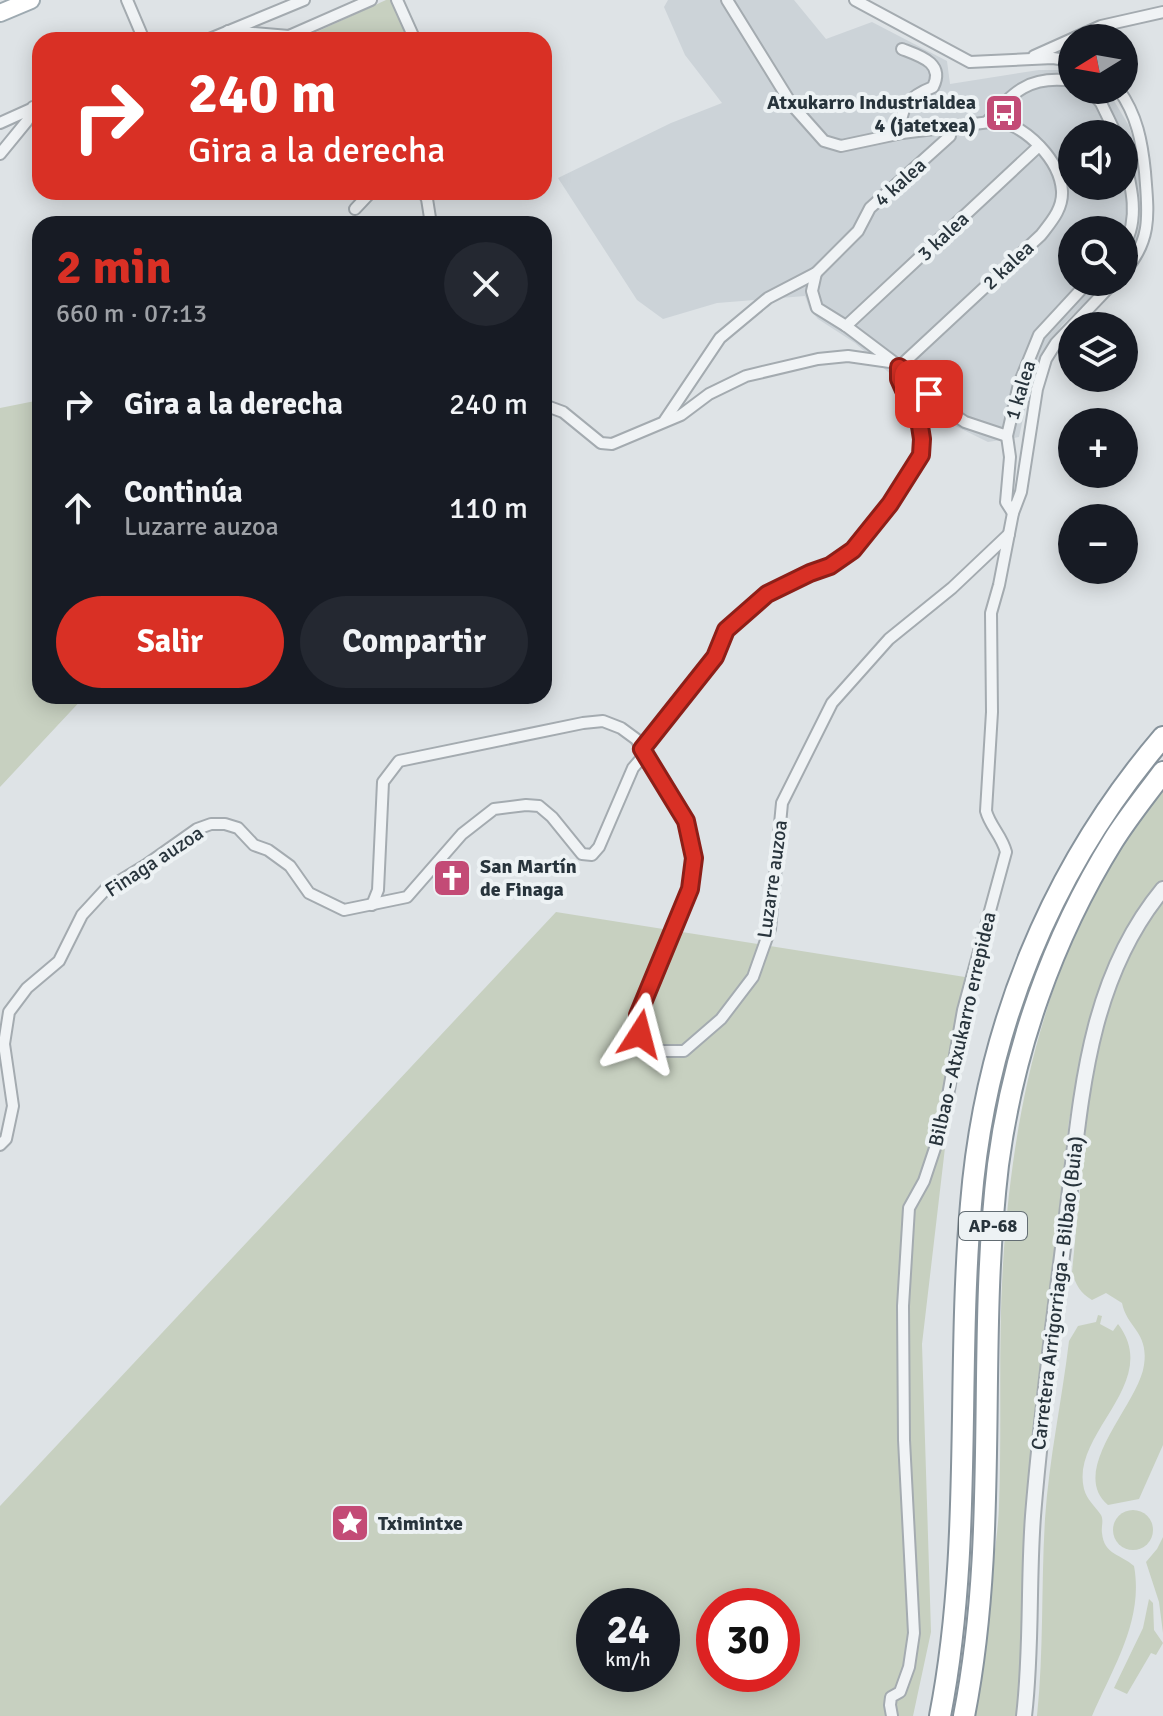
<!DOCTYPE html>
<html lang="es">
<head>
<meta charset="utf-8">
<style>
	:root { --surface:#171b24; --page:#242831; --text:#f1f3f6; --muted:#9ea1a6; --accent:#d93025 }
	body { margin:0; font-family:Signika,sans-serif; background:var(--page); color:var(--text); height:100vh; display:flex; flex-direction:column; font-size:30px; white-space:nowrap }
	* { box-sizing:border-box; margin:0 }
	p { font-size:26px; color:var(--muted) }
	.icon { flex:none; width:44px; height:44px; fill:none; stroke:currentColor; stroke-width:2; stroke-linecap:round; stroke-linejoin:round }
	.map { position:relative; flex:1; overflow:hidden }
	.sheet { position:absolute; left:32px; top:216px; width:520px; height:488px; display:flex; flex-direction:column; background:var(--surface); border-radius:24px; box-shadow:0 4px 20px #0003 }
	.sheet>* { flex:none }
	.banner { position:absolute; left:32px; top:32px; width:520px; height:168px; border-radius:24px; box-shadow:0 4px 20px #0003; background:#d93025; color:#fff; overflow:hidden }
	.needle { width:52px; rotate:259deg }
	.buttons { position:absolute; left:1058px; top:24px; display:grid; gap:16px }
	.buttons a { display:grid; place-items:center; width:80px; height:80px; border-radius:50%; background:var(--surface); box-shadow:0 4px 20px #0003; font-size:40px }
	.speed { position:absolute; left:576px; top:1588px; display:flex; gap:16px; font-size:40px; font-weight:700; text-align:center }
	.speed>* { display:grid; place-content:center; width:104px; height:104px; border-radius:50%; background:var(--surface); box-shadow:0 4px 20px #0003; line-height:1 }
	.speed small { font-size:20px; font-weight:400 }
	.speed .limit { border:12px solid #d22; background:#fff; color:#111 }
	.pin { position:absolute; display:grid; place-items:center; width:68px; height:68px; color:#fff; margin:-34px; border-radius:16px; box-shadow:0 4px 12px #0006 }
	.me { position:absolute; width:88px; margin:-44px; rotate:9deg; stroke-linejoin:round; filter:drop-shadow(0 0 6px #0008) }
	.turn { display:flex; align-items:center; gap:28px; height:168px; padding:0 24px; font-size:36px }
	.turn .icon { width:104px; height:104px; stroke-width:2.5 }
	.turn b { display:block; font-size:56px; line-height:68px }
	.round { display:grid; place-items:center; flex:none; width:84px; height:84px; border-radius:42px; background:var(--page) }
	.headline { display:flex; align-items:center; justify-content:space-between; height:136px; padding:0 24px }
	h1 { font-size:48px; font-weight:700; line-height:60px; color:var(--accent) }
	.button { display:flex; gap:16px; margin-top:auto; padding:16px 24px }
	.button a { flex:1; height:92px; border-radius:48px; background:var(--accent); color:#fff; font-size:32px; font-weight:700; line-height:92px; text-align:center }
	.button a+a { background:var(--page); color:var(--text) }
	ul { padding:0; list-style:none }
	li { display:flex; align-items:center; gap:24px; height:104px; padding:0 24px }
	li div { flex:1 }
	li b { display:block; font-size:30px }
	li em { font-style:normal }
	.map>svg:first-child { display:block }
	.built { fill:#ccd3d8; fill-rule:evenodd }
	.green { fill:#c7d0c0; fill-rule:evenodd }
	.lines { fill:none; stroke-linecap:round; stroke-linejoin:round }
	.minor-casing { stroke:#a4abb0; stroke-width:14 }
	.tertiary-casing { stroke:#a4abb0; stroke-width:18 }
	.primary-casing { stroke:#9eaab1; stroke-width:20 }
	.motorway-casing { stroke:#87939c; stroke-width:24 }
	.minor { stroke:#f0f3f5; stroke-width:10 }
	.tertiary { stroke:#f0f3f5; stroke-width:14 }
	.primary { stroke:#fff; stroke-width:16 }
	.motorway { stroke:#fff; stroke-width:20 }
	.route-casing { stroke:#8d1f18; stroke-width:20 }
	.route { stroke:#d93025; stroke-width:14 }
	.labels { text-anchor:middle; stroke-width:8; stroke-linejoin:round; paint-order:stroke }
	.shield { fill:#edf2f4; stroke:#636d73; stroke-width:2 }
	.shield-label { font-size:18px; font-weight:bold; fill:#28343c }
	.poi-label { font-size:20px; font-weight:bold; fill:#28343c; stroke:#edf2f4; text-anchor:start }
	.street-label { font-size:20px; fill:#28343c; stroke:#edf2f4 }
</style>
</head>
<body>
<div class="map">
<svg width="1163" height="1716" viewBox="0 0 1163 1716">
	<rect width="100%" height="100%" fill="#dee3e6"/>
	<!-- built -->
	<path class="built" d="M668,0H794L826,39L872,22L947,61L950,84L1039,70H1066L1072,71V90H1106L1113,99L1129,126L1139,162L1143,207V226L1137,246L1124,265V230H1072V282H1107L1062,325L1042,355L1030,387L1019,437L988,442L943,420L855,343L818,319L810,310L805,296L717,303L663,319L637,300L558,178L671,123L722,103L685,55L664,7ZM1072,134H1124V186H1072Z"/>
	<!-- green -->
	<g class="green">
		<path d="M386,0H394L412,40H299Z"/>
		<path d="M40,400V696H85L0,787V408Z"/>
		<path d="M1163,791V880L1154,890L1107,973L1081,1056L1069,1121L1032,1449L1018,1716H974C982,1674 986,1632 990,1590C993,1562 998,1534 999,1506C1002,1425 998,1344 1003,1264C1014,1091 1052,928 1163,791Z"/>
		<path d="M1163,900V1445L1139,1499L1108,1505C1067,1470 1139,1404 1144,1365C1149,1332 1127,1328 1122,1303L1106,1293L1092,1300C1080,1293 1076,1285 1072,1272L1088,1106L1105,1015L1126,960L1140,933Z"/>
		<path d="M556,912L965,977L922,1344L931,1632L913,1716H0V1506ZM594,1606H662V1674H594ZM714,1606H782V1674H714Z"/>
		<path d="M1098,1315L1102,1316L1100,1324L1113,1331L1118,1324C1163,1383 1070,1433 1084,1489C1087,1500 1095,1506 1101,1515C1104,1521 1101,1526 1102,1533C1104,1555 1121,1554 1134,1566C1144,1620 1113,1667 1092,1716H1037C1044,1650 1041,1584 1045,1519C1049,1459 1062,1400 1069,1341L1078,1326L1096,1322Z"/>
		<circle cx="1133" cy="1530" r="20"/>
		<path d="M1163,1537V1633L1159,1602L1146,1562L1157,1549Z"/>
		<path d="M1149,1599L1153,1603L1154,1630L1163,1643L1156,1655L1151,1653L1127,1694L1114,1688L1143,1628Z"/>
	</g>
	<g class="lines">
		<defs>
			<g id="minor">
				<path d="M127,0L144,40"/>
				<path d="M397,0L415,40"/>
				<path d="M727,0L792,105L824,141L841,146L902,133L998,121C1027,127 1060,160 1062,191C1063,209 1051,222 1041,235L899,367"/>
				<path d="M855,0L970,62L1053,58L1072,61"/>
				<path d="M228,31L289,36L371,0"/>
				<path d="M1074,38L1101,26L1163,12"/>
				<path d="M207,40L304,0"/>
				<path d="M902,49C920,56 945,63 933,87C910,96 898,107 902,133"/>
				<path d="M1034,56L1072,39"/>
				<path d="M1090,90L1101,103L1116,134"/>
				<path d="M1119,90C1137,115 1142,142 1145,172C1148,212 1153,239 1124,272"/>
				<path d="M987,122C1012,92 1030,75 1072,81"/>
				<path d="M0,123L40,105"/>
				<path d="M0,154L27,121L33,107"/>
				<path d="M1124,157C1131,185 1140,219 1124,245"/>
				<path d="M423,192L427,199L431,224"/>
				<path d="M355,209L371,192"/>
				<path d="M816,273L812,291L817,308L846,326L915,378L944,408L965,422L1007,436L1019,384L1039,335L1088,282"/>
				<path d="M846,326L1039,146"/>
				<path d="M544,405L563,412L601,443L612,444L681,415L709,394L746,376L818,359L848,356L890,362"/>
				<path d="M665,420L720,338L768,298L816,273L858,231L870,208L950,136L949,127"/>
				<path d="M1007,436L1010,457L1006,502L1013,513"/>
				<path d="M642,749L715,657L726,630L767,594L810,573L830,566L853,550L890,504L921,455L922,439L920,426L899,379V367"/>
				<path d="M372,905L378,890L383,782L399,761L583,723L603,721L621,728L636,739L686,821L694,858L690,889L638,1015L640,1034L656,1051H684L721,1019L753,977L770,929L782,803L832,703L889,639L952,588L1009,534"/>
				<path d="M0,1145L6,1139L13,1106L4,1044L9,1012L27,988L59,961L82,915L105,890L146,865L197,829L211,824H225L238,828L254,845L268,850L290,866L309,893L344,910L407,897L462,834L494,809L526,805L539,806L552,817L582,854L592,855L599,847L633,768L645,754"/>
				<path d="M892,1716L890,1705L891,1697L900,1692L909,1667L914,1633L904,1440L903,1306L909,1208L924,1181L943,1124L963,1010L1006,852C1002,836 990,826 986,811L992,712L991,613L999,585L1013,513L1021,492L1037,389L1046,359L1056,343L1114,282"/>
			</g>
			<path id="tertiary" d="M1024,1716C1032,1650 1028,1583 1033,1516C1041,1415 1055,1315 1067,1215C1081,1102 1086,982 1163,889"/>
			<path id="primary" d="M0,13L31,0"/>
			<g id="motorway">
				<path d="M940,1716C973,1547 956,1375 971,1204C985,1031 1050,869 1163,737"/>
				<path d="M964,1716C1000,1534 976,1348 998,1165C1013,1051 1052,939 1113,841C1128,817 1146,795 1163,772"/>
			</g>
		</defs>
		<!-- minor casing -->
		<use href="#minor" class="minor-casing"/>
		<!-- tertiary casing -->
		<use href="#tertiary" class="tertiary-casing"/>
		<!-- primary casing -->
		<use href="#primary" class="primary-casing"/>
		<!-- motorway casing -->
		<use href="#motorway" class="motorway-casing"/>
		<!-- minor -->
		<use href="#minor" class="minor"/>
		<!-- tertiary -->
		<use href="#tertiary" class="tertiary"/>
		<!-- primary -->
		<use href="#primary" class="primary"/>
		<!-- motorway -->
		<use href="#motorway" class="motorway"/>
	</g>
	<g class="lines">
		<defs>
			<path id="route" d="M640,1034L638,1015L690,889L694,858L686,821L642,749L715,657L726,630L767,594L810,573L830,566L853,550L890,504L921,455L922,439L920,426L899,379V367L915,378L929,394"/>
		</defs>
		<!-- route casing -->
		<use href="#route" class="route-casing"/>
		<!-- route -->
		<use href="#route" class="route"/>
	</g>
	<!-- icons -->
	<defs>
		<symbol id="bus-square" viewBox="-11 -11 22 22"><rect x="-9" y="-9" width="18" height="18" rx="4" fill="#c34b76" stroke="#edf2f4"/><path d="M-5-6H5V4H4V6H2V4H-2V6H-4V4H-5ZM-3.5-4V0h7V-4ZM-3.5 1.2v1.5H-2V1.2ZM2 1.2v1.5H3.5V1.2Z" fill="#fff"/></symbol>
		<symbol id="church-square" viewBox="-11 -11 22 22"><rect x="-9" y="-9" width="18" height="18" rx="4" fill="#c34b76" stroke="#edf2f4"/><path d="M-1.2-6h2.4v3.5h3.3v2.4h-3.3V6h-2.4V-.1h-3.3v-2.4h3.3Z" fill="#fff"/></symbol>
		<symbol id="sight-square" viewBox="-11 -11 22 22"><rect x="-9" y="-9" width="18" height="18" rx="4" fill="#c34b76" stroke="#edf2f4"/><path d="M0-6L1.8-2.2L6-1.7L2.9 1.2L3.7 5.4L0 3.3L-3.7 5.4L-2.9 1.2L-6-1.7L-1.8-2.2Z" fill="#fff"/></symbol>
	</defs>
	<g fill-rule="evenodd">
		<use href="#bus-square" x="982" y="91" width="44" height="44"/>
		<use href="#church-square" x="430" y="856" width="44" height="44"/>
		<use href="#sight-square" x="328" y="1501" width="44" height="44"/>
	</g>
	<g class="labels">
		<!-- shield labels -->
		<rect class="shield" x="959" y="1212" width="68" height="28" rx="6"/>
		<g class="shield-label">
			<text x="993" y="1232">AP-68</text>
		</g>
		<!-- poi labels -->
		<g class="poi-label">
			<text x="976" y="109" text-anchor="end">Atxukarro Industrialdea<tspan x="976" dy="23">4 (jatetxea)</tspan></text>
			<text x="480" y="873">San Martín<tspan x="480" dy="23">de Finaga</tspan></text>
			<text x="378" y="1530">Tximintxe</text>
		</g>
		<!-- street labels -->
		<g class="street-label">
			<text transform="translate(900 182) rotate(-42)" y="7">4 kalea</text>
			<text transform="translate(943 236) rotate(-43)" y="7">3 kalea</text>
			<text transform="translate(1008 265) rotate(-43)" y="7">2 kalea</text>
			<text transform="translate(1020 390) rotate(-73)" y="7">1 kalea</text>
			<text transform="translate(154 861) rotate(-33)" y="7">Finaga auzoa</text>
			<text transform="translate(772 879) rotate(-82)" y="7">Luzarre auzoa</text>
			<text transform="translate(962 1029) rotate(-77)" y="7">Bilbao - Atxukarro errepidea</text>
			<text transform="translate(1057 1293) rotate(-83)" y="7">Carretera Arrigorriaga - Bilbao (Buia)</text>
		</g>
	</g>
</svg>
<div class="buttons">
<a><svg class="needle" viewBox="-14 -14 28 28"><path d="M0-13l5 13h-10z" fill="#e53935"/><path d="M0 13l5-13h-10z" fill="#9ea1a6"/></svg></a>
<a><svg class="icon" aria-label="sound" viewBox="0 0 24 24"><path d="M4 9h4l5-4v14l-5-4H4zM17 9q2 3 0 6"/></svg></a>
<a><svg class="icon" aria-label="search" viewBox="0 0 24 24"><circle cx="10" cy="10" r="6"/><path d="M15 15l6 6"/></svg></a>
<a><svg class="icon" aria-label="layers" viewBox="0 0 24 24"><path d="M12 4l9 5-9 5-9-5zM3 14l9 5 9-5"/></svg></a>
<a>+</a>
<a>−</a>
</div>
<div class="speed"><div>24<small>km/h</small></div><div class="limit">30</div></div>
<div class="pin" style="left:929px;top:394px;background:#d93025"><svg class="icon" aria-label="arrive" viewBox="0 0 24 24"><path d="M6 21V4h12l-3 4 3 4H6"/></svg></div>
<svg class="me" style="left:640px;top:1034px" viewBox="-20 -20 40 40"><path d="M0-17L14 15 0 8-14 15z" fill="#d93025" stroke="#fff" stroke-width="4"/></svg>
<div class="banner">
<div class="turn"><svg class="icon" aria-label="right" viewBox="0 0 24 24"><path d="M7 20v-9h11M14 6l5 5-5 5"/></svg><div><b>240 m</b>Gira a la derecha</div></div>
</div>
<section class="sheet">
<div class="headline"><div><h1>2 min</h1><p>660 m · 07:13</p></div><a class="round"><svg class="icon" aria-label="close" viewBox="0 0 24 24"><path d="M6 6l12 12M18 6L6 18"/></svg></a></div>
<ul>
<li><svg class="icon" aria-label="right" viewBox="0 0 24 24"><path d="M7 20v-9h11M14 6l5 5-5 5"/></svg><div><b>Gira a la derecha</b></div><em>240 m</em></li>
<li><svg class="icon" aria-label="ahead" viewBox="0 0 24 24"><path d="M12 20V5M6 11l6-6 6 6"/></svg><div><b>Continúa</b><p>Luzarre auzoa</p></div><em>110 m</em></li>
</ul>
<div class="button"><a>Salir</a><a>Compartir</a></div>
</section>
</div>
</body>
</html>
